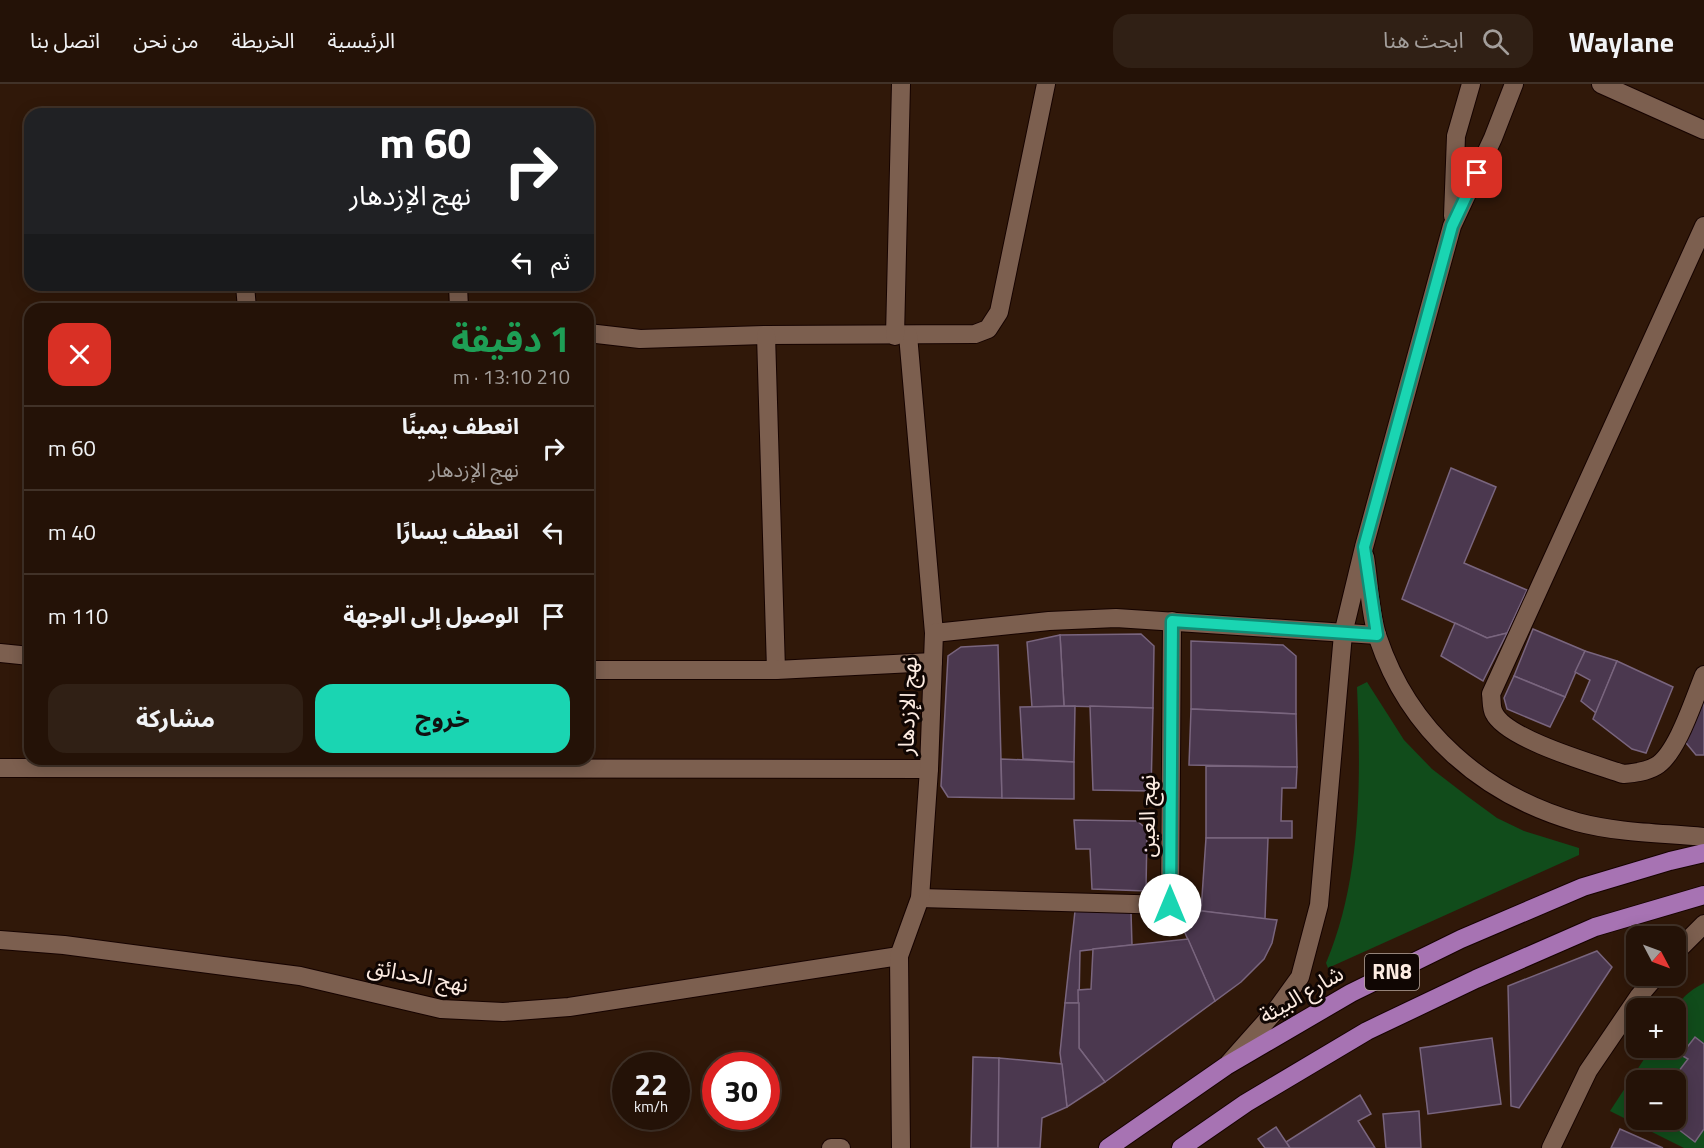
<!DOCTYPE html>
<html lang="ar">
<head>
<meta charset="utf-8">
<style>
	:root { --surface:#241207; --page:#302015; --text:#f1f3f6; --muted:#a39e9b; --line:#413228; --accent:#1ad5b2 }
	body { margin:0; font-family:"Titillium Web","Noto Sans Arabic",sans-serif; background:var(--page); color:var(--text); direction:rtl; height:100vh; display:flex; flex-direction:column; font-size:22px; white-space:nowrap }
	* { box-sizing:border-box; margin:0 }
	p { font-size:20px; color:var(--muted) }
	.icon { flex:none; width:33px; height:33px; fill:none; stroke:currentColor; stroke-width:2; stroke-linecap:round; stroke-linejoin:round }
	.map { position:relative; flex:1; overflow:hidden; direction:ltr }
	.details { position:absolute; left:24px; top:219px; width:570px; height:462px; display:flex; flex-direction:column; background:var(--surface); border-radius:18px; box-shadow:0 3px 15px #0003,0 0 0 2px var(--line); direction:rtl }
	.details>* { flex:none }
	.guide { position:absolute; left:24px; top:24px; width:570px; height:183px; border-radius:18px; box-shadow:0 3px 15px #0003,0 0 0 2px var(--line); direction:rtl; background:#202124; color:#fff; overflow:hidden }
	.needle { width:39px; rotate:131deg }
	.controls { position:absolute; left:1626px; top:842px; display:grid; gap:12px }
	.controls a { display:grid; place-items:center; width:60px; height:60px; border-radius:12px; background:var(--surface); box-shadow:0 3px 15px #0003,0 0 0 2px var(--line); font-size:30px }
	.speed { position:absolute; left:612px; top:968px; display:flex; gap:12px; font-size:30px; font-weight:700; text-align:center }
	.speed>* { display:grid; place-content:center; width:78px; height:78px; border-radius:50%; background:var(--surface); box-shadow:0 3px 15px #0003,0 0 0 2px var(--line); line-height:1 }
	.speed small { font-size:15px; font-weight:400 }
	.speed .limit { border:9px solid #d22; background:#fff; color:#111 }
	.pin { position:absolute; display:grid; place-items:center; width:51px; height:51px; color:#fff; margin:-26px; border-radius:12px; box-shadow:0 3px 9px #0006 }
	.me { position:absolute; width:66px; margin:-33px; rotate:0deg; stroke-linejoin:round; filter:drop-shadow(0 0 4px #0008) }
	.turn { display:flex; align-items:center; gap:21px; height:126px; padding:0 24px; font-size:27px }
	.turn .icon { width:78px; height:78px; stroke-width:2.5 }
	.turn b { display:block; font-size:42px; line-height:51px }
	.then { display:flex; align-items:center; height:57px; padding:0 24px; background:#0003; gap:12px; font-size:22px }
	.round { display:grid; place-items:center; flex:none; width:63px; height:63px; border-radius:18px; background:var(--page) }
	.summary { display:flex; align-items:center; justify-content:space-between; height:102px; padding:0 24px }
	h1 { font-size:36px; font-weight:700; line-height:45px; color:#1e9e55 }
	.action { display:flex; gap:12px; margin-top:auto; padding:12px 24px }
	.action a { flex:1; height:69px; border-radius:18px; background:var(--accent); color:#111; font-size:24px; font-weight:700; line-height:69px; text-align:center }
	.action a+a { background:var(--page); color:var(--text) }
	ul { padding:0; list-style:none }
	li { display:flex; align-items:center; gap:18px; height:84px; padding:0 24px; border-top:2px solid var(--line) }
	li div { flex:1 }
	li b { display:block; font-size:22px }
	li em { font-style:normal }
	header { display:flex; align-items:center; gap:36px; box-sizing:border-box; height:84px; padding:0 30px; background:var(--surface); border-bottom:2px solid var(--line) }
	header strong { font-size:28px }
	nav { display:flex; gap:33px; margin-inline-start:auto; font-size:21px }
	.search { width:420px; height:54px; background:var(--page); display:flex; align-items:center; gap:15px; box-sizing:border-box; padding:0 21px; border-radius:18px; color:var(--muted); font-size:22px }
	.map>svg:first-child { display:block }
	.green { fill:#114c1b; fill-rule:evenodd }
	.building { fill:#4b384f; stroke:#79657e; stroke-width:1.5 }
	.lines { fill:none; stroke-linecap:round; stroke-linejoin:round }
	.minor-casing { stroke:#160300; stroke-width:20 }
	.tertiary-casing { stroke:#160300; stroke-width:20 }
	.primary-casing { stroke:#160300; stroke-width:20 }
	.minor { stroke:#7c5f4f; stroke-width:18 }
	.tertiary { stroke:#7c5f4f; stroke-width:18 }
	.primary { stroke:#a773b3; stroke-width:18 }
	.route-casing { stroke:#118a74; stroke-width:15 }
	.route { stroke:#1ad5b2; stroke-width:10 }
	.labels { text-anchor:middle; stroke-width:6; stroke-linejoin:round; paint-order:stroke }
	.shield { fill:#100603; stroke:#b6a79f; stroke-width:1.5 }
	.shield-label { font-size:21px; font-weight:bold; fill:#fdece2 }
	.street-label { font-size:22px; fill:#fdece2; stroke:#100603 }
</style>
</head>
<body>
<header>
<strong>Waylane</strong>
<div class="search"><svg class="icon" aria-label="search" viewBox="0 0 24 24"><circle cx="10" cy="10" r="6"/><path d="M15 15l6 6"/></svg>ابحث هنا</div>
<nav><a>الرئيسية</a><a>الخريطة</a><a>من نحن</a><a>اتصل بنا</a></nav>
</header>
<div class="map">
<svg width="1704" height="1064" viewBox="0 0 1704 1064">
	<rect width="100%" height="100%" fill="#301809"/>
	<!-- green -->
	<g class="green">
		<path d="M1367,598L1404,656L1432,685L1467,712L1497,734L1524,747L1579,764V771L1328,884L1326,879C1362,795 1361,693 1357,603Z"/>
		<path d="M1704,899V1064H1684L1610,1027L1652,963H1676C1676,929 1670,917 1704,899ZM1636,996H1676V1035H1636Z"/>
	</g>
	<!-- building -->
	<g class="building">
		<path d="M1451,384L1496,403L1464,479L1527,506L1507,549L1487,554L1402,515Z"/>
		<path d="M1455,539L1487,554L1507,549L1483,597L1441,572Z"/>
		<path d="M1533,545L1585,567L1565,613L1514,592Z"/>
		<path d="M1141,550L1154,562L1153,624L1064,622L1060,551Z"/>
		<path d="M1060,551L1064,622L1032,623L1027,558Z"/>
		<path d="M1191,557L1283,561L1296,572V630L1191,625Z"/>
		<path d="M998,561L1002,714L948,713L941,702L948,572L961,563Z"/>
		<path d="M1585,567L1617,577L1596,629L1581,617L1590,596L1575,588Z"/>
		<path d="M1617,577L1673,603L1646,669L1632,665L1593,635Z"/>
		<path d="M1514,592L1565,613L1550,643L1507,625L1504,614Z"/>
		<path d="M1704,601V671H1696L1682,654Z"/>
		<path d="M1075,622L1074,678L1023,675L1020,623Z"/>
		<path d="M1090,622L1153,624L1151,707L1093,706Z"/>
		<path d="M1191,625L1296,630L1297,683L1189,681Z"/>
		<path d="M1001,675L1074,678V715L1002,714Z"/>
		<path d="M1206,682L1297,683L1296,704H1282L1281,737H1292V754H1206Z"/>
		<path d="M1074,736L1137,737L1147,745L1146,807L1092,805L1090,765H1076Z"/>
		<path d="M1206,754H1268L1265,835L1201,827Z"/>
		<path d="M1194,826L1277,836L1272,859L1264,875L1241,898L1215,917L1181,840Z"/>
		<path d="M1075,827L1131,828L1132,861L1080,867L1079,919H1065Z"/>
		<path d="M1188,855L1215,917L1105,998L1079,964L1078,906L1091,905L1093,865Z"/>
		<path d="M1597,867L1612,883L1519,1024L1511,1022L1508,902Z"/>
		<path d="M1065,919H1079V964L1105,998L1067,1023L1060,969Z"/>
		<path d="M1695,953L1704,960V1045L1695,1058L1665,1035H1676V996H1672L1688,975L1681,971Z"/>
		<path d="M1492,954L1501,1020L1428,1030L1420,964Z"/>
		<path d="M973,973L999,974L998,1064H971Z"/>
		<path d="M999,974L1062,980L1067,1023L1042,1034L1040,1064H998Z"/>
		<path d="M1360,1011L1371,1030L1358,1037L1375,1064H1290L1286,1058Z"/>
		<path d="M1419,1027L1421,1064H1386L1383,1030Z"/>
		<path d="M1276,1043L1290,1064H1265L1258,1055Z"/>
		<path d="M1620,1045L1663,1064H1611Z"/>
	</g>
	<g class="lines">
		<defs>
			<g id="minor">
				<path d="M1704,142L1491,610C1492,616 1491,624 1494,629C1506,655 1594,680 1623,690C1634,689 1646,688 1656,682C1677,670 1694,615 1704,591"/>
				<path d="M245,201L247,225"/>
				<path d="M458,201L459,225"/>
				<path d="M588,249L640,255L766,251L975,250L988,245L999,228L1046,0"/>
				<path d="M766,251L776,586"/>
				<path d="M908,251L934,549"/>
				<path d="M895,252L901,0"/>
				<path d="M0,569L30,572"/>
				<path d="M588,586H776L933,578"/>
				<path d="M0,684L929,685"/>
				<path d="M920,814L1170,821L1172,537"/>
				<path d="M0,856L64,861L300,892L441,925L503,928L569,923L899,872"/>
				<path d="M831,1064H841"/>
				<path d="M901,1064L899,872L920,814L929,685L934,549L1049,537L1116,534L1377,551"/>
			</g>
			<g id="tertiary">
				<path d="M1601,0L1704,46"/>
				<path d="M1453,132L1456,52L1471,0"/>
				<path d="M1365,473C1369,497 1370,531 1378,554C1409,647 1483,711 1577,738C1618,749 1662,749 1704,753"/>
				<path d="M1676,868L1704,840"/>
				<path d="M1229,979L1277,925L1300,893L1319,821L1343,550L1364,463L1452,142L1493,54L1514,0"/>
				<path d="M1551,1064L1588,987L1639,912L1657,891"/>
			</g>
			<g id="primary">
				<path d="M1108,1064L1226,982L1351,909L1461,855L1583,803L1670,777L1704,769"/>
				<path d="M1181,1064L1246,1019L1367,947L1476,895L1595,843L1704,811"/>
			</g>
		</defs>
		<!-- minor casing -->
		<use href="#minor" class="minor-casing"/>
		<!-- tertiary casing -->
		<use href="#tertiary" class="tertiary-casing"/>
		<!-- primary casing -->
		<use href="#primary" class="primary-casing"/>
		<!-- minor -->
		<use href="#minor" class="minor"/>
		<!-- tertiary -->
		<use href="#tertiary" class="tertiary"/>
		<!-- primary -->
		<use href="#primary" class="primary"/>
	</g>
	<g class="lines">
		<defs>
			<path id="route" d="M1170,821L1172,537L1377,551L1364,463L1452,142L1477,89"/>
		</defs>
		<!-- route casing -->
		<use href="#route" class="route-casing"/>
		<!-- route -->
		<use href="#route" class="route"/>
	</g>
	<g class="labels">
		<!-- shield labels -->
		<rect class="shield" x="1365" y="870" width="54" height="36" rx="4.5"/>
		<g class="shield-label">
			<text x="1392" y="895">RN8</text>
		</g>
		<!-- street labels -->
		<g class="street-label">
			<text transform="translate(907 622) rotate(-88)" y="8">نهج الإزدهار</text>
			<text transform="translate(1147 732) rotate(-90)" y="8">نهج العين</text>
			<text transform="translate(418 891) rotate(11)" y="8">نهج الحدائق</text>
			<text transform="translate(1301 910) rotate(-30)" y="8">شارع البيئة</text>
		</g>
	</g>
</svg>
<div class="controls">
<a><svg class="needle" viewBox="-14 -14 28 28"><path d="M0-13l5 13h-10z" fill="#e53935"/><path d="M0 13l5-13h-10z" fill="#a39e9b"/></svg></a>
<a>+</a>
<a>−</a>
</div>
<div class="speed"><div>22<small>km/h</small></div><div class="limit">30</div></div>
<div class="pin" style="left:1477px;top:89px;background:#d93025"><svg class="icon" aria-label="arrive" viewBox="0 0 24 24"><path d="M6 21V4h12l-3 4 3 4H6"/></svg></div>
<svg class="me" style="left:1170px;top:821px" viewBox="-20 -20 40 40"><circle r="19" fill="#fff"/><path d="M0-13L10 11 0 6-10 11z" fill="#1ad5b2"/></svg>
<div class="guide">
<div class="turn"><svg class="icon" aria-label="right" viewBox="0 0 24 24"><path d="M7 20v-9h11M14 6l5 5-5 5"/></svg><div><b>60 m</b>نهج الإزدهار</div></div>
<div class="then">ثم<svg class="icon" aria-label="left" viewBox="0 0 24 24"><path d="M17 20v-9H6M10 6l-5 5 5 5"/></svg></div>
</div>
<section class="details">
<div class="summary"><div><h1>1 دقيقة</h1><p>210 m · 13:10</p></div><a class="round" style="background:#d93025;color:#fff"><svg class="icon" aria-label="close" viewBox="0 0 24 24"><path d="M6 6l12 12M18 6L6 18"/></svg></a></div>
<ul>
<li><svg class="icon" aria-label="right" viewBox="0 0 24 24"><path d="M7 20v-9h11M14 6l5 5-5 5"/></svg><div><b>انعطف يمينًا</b><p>نهج الإزدهار</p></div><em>60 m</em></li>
<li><svg class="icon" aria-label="left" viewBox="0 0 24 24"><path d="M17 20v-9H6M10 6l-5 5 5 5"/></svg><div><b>انعطف يسارًا</b></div><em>40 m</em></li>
<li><svg class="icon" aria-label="arrive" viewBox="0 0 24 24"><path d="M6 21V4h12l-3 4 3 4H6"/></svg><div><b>الوصول إلى الوجهة</b></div><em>110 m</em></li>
</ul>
<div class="action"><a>خروج</a><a>مشاركة</a></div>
</section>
</div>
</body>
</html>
